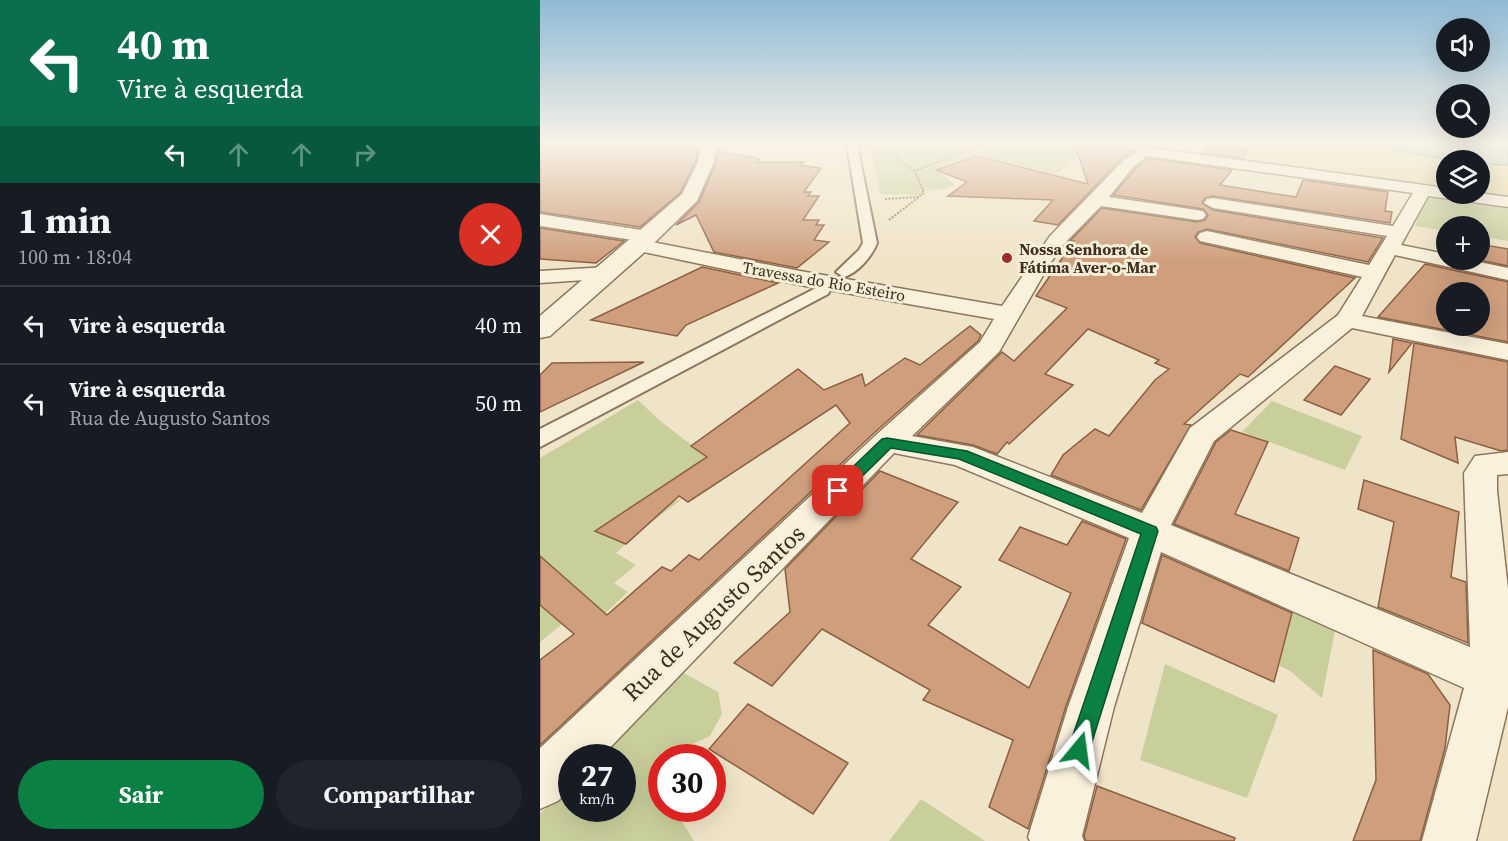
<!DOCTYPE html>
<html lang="pt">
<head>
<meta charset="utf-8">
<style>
	:root { --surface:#171b24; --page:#20242c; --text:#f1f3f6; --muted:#9ea1a6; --line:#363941; --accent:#0b8043 }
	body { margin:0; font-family:"Source Serif 4",serif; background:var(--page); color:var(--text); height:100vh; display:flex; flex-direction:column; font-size:22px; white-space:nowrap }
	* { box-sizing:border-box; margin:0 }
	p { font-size:20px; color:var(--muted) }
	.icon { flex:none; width:33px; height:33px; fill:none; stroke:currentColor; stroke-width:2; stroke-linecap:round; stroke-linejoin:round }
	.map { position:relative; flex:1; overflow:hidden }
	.details { display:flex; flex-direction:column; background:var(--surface); width:540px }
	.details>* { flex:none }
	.hud { background:#0b6e4f; color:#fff; overflow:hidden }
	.fabs { position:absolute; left:896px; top:18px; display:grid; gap:12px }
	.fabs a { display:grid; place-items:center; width:54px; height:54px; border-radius:50%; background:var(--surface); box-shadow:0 6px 24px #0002; font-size:30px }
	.speed { position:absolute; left:18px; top:744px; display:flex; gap:12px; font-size:30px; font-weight:700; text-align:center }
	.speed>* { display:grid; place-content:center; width:78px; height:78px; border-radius:50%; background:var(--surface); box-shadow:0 6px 24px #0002; line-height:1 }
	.speed small { font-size:15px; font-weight:400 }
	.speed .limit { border:9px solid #d22; background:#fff; color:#111 }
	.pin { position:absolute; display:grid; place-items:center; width:51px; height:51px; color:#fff; margin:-26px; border-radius:12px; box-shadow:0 3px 9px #0006 }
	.me { position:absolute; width:66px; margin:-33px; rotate:16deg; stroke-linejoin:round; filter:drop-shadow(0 0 4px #0008) }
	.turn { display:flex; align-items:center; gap:21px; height:126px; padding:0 18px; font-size:27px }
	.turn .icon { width:78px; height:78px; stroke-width:2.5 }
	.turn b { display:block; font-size:42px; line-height:51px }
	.lanes { display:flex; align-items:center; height:57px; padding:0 18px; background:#0003; justify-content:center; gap:30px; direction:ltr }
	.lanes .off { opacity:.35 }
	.round { display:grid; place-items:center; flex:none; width:63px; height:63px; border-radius:32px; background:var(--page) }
	.headline { display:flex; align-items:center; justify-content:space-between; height:102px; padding:0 18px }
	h1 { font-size:36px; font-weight:700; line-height:45px }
	.action { display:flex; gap:12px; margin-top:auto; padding:12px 18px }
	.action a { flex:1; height:69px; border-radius:36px; background:var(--accent); color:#fff; font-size:24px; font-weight:700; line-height:69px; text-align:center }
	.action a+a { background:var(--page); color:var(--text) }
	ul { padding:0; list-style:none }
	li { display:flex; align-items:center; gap:18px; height:78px; padding:0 18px; border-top:2px solid var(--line) }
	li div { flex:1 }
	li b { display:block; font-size:22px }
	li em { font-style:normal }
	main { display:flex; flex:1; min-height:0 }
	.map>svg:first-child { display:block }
	.green { fill:#c9cf9b }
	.sand { fill:#ecd9a5 }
	.water { fill:#a9c4bc; stroke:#6f938a; stroke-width:1.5 }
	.building { fill:#cf9f7d; stroke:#8d5f41; stroke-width:1.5; fill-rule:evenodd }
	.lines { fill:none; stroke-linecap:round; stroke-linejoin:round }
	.pedestrian-casing { stroke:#8d765c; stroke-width:4 }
	.minor-casing { stroke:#8d765c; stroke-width:3 }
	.tertiary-casing { stroke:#8d765c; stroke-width:3 }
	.path { stroke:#8d765c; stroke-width:2; stroke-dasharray:2 1.5; stroke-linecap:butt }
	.pedestrian { fill:#faf1dc; fill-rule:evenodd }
	.minor { fill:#faf1dc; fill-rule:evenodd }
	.tertiary { fill:#faf1dc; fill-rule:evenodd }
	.route { fill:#0b8043; stroke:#07532c; stroke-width:1.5 }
	.poi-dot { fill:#9e2a2b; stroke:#f7eed8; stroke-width:2 }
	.labels { text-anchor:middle; stroke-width:6; stroke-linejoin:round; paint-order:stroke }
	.far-poi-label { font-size:16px; font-weight:bold; fill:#3d2e20; stroke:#f7eed8; text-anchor:start }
	.far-street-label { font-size:16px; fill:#3d2e20; stroke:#f7eed8 }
	.near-street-label { font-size:24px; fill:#3d2e20; stroke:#f7eed8 }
</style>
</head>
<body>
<main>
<section class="details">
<div class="hud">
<div class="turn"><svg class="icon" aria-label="left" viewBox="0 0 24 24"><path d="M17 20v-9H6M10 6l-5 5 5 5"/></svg><div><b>40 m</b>Vire à esquerda</div></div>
<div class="lanes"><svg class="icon" aria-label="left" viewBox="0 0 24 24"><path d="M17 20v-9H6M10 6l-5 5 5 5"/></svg><svg class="icon off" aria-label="ahead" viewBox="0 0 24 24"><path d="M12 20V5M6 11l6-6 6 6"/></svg><svg class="icon off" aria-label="ahead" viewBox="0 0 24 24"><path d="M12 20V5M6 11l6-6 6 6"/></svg><svg class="icon off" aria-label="right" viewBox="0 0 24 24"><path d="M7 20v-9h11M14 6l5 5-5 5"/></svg></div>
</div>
<div class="headline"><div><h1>1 min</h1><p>100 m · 18:04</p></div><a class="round" style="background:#d93025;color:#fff"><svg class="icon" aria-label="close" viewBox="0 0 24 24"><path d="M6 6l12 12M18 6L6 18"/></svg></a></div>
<ul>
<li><svg class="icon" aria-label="left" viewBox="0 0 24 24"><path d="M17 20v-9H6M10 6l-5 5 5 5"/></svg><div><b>Vire à esquerda</b></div><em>40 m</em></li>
<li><svg class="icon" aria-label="left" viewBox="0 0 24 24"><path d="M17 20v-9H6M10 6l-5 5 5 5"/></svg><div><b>Vire à esquerda</b><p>Rua de Augusto Santos</p></div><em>50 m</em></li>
</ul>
<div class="action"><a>Sair</a><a>Compartilhar</a></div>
</section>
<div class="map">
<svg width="968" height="841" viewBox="0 0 968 841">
	<rect width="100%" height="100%" fill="#f0e4c8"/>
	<!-- green -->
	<g class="green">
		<path d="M333,145H555L516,174L437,155L396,169L415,185L404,189L385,190L382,195L341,194L330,149Z"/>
		<path d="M886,198L968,209V241L939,236V226H906V231L875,226Z"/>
		<path d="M98,400L119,420L167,457L124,503L142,499L105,527L76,516L59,533L86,544L76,553L96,565L74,583L88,592L58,620L62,610L10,565L0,571V458Z"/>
		<path d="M732,401L822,436L805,470L702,432Z"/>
		<path d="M754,604L797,620L782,698L750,671L738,665Z"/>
		<path d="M0,605L22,624L0,642Z"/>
		<path d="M625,664L738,715L707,798L600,760Z"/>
		<path d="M138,670L178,692L182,714L170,736L146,747L138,757L122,758V808L134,809L154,841H0V814L31,781L32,808H82V758L54,757Z"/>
		<path d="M381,799L445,841H349Z"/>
	</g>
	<!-- sand -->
	<g class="sand">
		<path d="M671,145H777L847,149L910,160H906V188L701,160L708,150Z"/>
		<path d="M939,164L968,165V197L939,193Z"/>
	</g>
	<!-- water -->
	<path class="water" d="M777,145H968V165L939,164V160H910L847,149Z"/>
	<!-- building -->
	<g class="building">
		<path d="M0,145H145L158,147L156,161L140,193L100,227L0,212Z"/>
		<path d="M535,145L556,149L564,147L594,151L582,158L518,225L494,221L513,200L408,196L427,182L396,170L437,156L548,184Z"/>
		<path d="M672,145L708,150L702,158L662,153Z"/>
		<path d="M178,151L220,159L216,162H263L260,165L281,168L264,192H271L268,196H279L263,220H279L276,225H284L274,240L289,242L257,268L174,252L156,215L136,225L159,202L176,163Z"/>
		<path d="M608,158L692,170L680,185L756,197L763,180L848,192L845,211L852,212L850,223L673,196L665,198L662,203L673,210L843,238L828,262L667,229L658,232L655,237L660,243L815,278L708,377L700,374L644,424L651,425L601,510L511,475L523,455L555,429L569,436L615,380L629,369L615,363L619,360L548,329L505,374L533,385L469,444L467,442L457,454L433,445L377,435L462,352L474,361L527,308L496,296L534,241H530L562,208L657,222L665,220L668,215L663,209L573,195L596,168Z"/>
		<path d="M0,228L84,241L56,263L0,259Z"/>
		<path d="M939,244L968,249V266L939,260Z"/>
		<path d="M885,264L968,282V342L838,317ZM906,292H939V326H906Z"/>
		<path d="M162,267L238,283L146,325L137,336L51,320Z"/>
		<path d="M430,326L441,335L438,341L334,433L0,745V660L34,634L0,605V556L67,615L122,567L131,571L149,555L159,560L310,423L296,405L148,502L139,496L86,544L55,531L167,457L151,446L258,369L284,390L322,374L325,386L365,358L380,365Z"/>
		<path d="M853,339L872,343L849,372L850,366Z"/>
		<path d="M874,343L968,362V450L961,451L915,437L918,463L861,439Z"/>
		<path d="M104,362L0,412V375L12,363Z"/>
		<path d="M795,366L830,379L801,415L764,400Z"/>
		<path d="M691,430L728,442L695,514L759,538L749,571L634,524L676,442Z"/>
		<path d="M340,471L418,502L371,559L421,587L388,625L489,688L531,593L459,560L480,527L527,545L542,521L586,539L526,706L488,829L449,807L473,740L383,700L390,690L282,629L232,686L194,663L250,612L245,569Z"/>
		<path d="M824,480L919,512L911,577L926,582L928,643L838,607L854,522L818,509Z"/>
		<path d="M622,555L752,613L734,682L602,623Z"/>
		<path d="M833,650L888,674L910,705L905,748L880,841H813L836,780Z"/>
		<path d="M208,704L308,763L273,814L169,749Z"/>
		<path d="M557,786L695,838L694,841H546L544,836Z"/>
	</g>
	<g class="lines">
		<defs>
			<g id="pedestrian">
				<path d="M307,145H317L337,243C332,256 318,273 304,277L296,272L319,250L323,243Z"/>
				<path d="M282,285L290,290L288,294L0,447V429Z"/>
			</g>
			<g id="minor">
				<path d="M604,147L906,188V194L939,193L968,197V207L888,196L861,245L906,254V260H930L968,268V280L855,255L822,316L968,344V360L812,328L674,441L631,525L930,647L924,473L935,456L968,452V474L957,475V491L968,589V707L936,841H882L924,688L621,552L574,707L542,836L544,841H490L488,837L528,707L589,538L415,465L354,453L60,758H32V787L18,801L0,809V748L336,435L440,342L454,319L260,285L99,251L92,249L89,245L93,240L0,226V214L108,231L118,237L112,242L260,271L462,306L510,236L584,160ZM607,156L873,193L853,226L673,198L667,199L664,203L673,208L847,236L829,265L667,231L660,233L657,237L660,241L822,277L798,315L650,428L602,513L433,447L372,436L459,352L509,265L524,244L561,206L657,220L663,219L666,215L663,211L657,210L569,197L594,166Z"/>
				<path d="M67,267L75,268L78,273L75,278L0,283V271Z"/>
			</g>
			<path id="tertiary" d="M161,145H176L174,162L157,201L107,250L10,336L0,338V316L142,194L158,162Z"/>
		</defs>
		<!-- pedestrian casing -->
		<use href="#pedestrian" class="pedestrian-casing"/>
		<!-- minor casing -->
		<use href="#minor" class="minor-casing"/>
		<!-- tertiary casing -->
		<use href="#tertiary" class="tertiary-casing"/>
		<!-- path -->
		<g class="path">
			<path d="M351,145L350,148L360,161L375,171"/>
			<path d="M345,199L379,197"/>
			<path d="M349,220L384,193L375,171L439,145"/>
		</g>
		<!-- pedestrian -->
		<use href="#pedestrian" class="pedestrian"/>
		<!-- minor -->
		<use href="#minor" class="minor"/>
		<!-- tertiary -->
		<use href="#tertiary" class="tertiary"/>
	</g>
	<!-- sky -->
	<linearGradient id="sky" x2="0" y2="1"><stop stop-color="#8fbad6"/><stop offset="0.55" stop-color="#f8f3e6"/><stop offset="1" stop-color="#f8f3e6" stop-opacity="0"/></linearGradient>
	<rect width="968" height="262" fill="url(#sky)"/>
	<!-- route -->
	<path class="route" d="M347,438L427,451L616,527L618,531L547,758L539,761L531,758L528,750L601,534L419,459L351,448L303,495H292L290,491L292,487L342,439Z"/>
	<!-- markers -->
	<circle class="poi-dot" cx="467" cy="258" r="6"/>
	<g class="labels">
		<!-- far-poi labels -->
		<g class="far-poi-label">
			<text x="479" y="255">Nossa Senhora de<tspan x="479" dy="18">Fátima Aver-o-Mar</tspan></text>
		</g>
		<!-- far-street labels -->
		<g class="far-street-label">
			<text transform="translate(284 281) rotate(10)" y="6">Travessa do Rio Esteiro</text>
		</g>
		<!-- near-street labels -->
		<g class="near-street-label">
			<text transform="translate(174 613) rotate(-44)" y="8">Rua de Augusto Santos</text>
		</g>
	</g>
</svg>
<div class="fabs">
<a><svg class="icon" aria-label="sound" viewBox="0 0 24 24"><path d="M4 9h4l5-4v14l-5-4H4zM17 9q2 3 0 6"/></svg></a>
<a><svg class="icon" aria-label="search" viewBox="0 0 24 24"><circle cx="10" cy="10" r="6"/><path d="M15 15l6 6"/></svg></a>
<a><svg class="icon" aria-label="layers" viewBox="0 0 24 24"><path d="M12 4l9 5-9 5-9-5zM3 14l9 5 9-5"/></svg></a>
<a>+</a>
<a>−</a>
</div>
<div class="speed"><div>27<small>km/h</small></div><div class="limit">30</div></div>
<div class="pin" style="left:298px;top:491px;background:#d93025"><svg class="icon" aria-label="arrive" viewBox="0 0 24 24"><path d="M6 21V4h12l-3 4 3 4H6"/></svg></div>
<svg class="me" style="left:539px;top:750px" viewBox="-20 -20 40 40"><path d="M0-17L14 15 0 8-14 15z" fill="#0b8043" stroke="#fff" stroke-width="4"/></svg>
</div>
</main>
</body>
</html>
